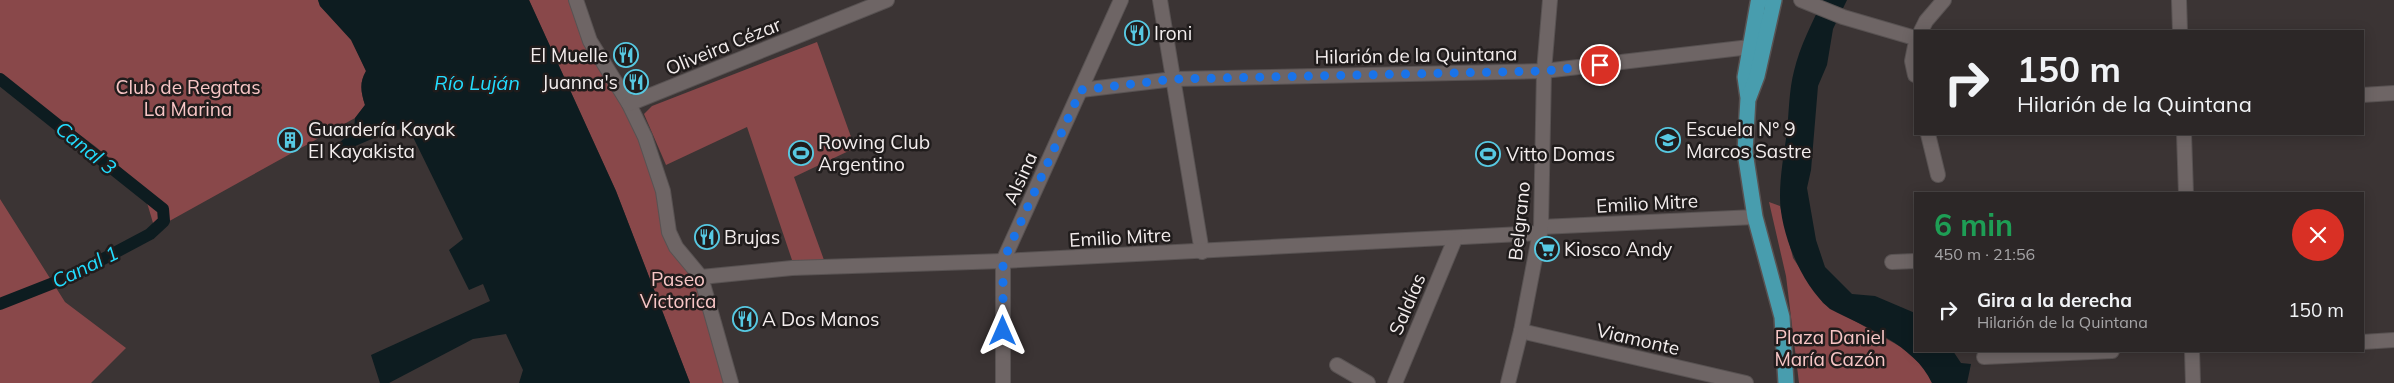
<!DOCTYPE html>
<html lang="es">
<head>
<meta charset="utf-8">
<style>
	:root { --surface:#2c2727; --page:#383333; --text:#f1f3f6; --muted:#a6a5a7; --line:#484444 }
	body { margin:0; font-family:Mulish,sans-serif; background:var(--page); color:var(--text); height:100vh; display:flex; flex-direction:column; font-size:19px; white-space:nowrap }
	* { box-sizing:border-box; margin:0 }
	p { font-size:16px; color:var(--muted) }
	.icon { flex:none; width:28px; height:28px; fill:none; stroke:currentColor; stroke-width:2; stroke-linecap:round; stroke-linejoin:round }
	.map { position:relative; flex:1; overflow:hidden }
	.sheet { position:absolute; left:1914px; top:192px; width:450px; height:160px; display:flex; flex-direction:column; background:var(--surface); border-radius:0px; box-shadow:0 2px 12px #0003,0 0 0 1px var(--line) }
	.sheet>* { flex:none }
	.banner { position:absolute; left:1914px; top:30px; width:450px; height:105px; border-radius:0px; box-shadow:0 2px 12px #0003,0 0 0 1px var(--line); background:#2c2727; color:var(--text); overflow:hidden }
	.pin { position:absolute; display:grid; place-items:center; width:42px; height:42px; color:#fff; margin:-21px; border:2px solid #fff; border-radius:50%; box-shadow:0 1px 5px #0007 }
	.me { position:absolute; width:55px; margin:-28px; rotate:0deg; stroke-linejoin:round; filter:drop-shadow(0 0 4px #0008) }
	.turn { display:flex; align-items:center; gap:18px; height:105px; padding:0 20px; font-size:22px }
	.turn .icon { width:65px; height:65px; stroke-width:2.5 }
	.turn b { display:block; font-size:35px; line-height:42px }
	.round { display:grid; place-items:center; flex:none; width:52px; height:52px; border-radius:26px; background:var(--page) }
	.head { display:flex; align-items:center; justify-content:space-between; height:85px; padding:0 20px }
	h1 { font-size:30px; font-weight:700; line-height:38px; color:#1e9e55 }
	ul { padding:0; list-style:none }
	li { display:flex; align-items:center; gap:15px; height:65px; padding:0 20px }
	li div { flex:1 }
	li b { display:block; font-size:19px }
	li em { font-style:normal }
	.map>svg:first-child { display:block }
	.green { fill:#89484a }
	.water { fill:#0d1c20 }
	.lines { fill:none; stroke-linecap:round; stroke-linejoin:round }
	.canal { stroke:#0d1c20; stroke-width:12 }
	.minor-casing { stroke:#585252; stroke-width:16 }
	.major-casing { stroke:#585252; stroke-width:18 }
	.minor { stroke:#6e6565; stroke-width:14 }
	.major { stroke:#489dae; stroke-width:15 }
	.route { stroke:#1a73e8; stroke-width:9; stroke-dasharray:0 16.2 }
	.labels { text-anchor:middle; stroke-width:5; stroke-linejoin:round; paint-order:stroke }
	.poi-label { font-size:19px; fill:#f3eded; stroke:#201c1c; text-anchor:start }
	.street-label { font-size:19px; fill:#f3eded; stroke:#201c1c }
	.park-label { font-size:19px; fill:#f8c6c6; stroke:#201c1c }
	.water-label { font-size:20px; font-style:italic; fill:#23dcfe; stroke:#201c1c }
</style>
</head>
<body>
<div class="map">
<svg width="2394" height="383" viewBox="0 0 2394 383">
	<rect width="100%" height="100%" fill="#3b3434"/>
	<!-- green -->
	<g class="green">
		<path d="M0,0H318L320,6L352,40L366,71C359,83 361,92 365,105L355,118L155,229C151,218 149,206 144,196C128,162 34,103 0,81Z"/>
		<path d="M529,0H571L577,25L585,44L610,82L641,140L659,194L694,272L726,383H690L616,191Z"/>
		<path d="M817,42L855,148L794,177L824,260H792L747,127L666,165L644,114L652,106Z"/>
		<path d="M0,199L65,302L126,348L91,383H0Z"/>
		<path d="M1769,202L1780,206L1793,258L1823,303L1901,347L1925,368L1932,383H1799L1786,276Z"/>
	</g>
	<!-- water -->
	<g class="water">
		<path d="M318,0H529L616,191L690,383H519L523,370L506,334L473,339L389,383H380L371,355L490,301L483,284L469,290L449,250L463,239L413,137L401,129C379,134 361,145 339,152L335,150L339,143L354,130L355,118L365,105C361,92 359,83 366,71L351,40L320,6Z"/>
		<path d="M1823,0H1847L1833,29L1827,65L1818,86L1811,170L1807,188L1816,240L1825,267L1852,294L1875,296L1915,313V351H1953L1961,363L1971,364L1967,383H1932C1914,344 1866,328 1830,309C1802,286 1780,233 1780,197C1780,175 1784,153 1787,132C1789,112 1789,90 1794,71C1800,46 1812,23 1823,0Z"/>
	</g>
	<g class="lines">
		<!-- canal -->
		<path class="canal" d="M0,79L163,209L164,221L150,234L71,276L0,304"/>
		<defs>
			<g id="minor">
				<path d="M576,0L590,41L629,104L645,137L663,191L669,232L676,247L701,277L731,383"/>
				<path d="M1160,0L1202,252"/>
				<path d="M1801,0L1843,17L1915,38"/>
				<path d="M2179,0L2180,31"/>
				<path d="M1921,31L1926,21L1944,0"/>
				<path d="M1915,46L1912,61L1915,75"/>
				<path d="M1081,90L1174,79L1544,71L1750,47"/>
				<path d="M2362,95L2394,93"/>
				<path d="M629,104L887,0"/>
				<path d="M1928,134L1938,175"/>
				<path d="M2184,134L2186,194"/>
				<path d="M1541,227L1755,217"/>
				<path d="M1892,262L1915,261"/>
				<path d="M701,277L792,268L1003,261L1540,233"/>
				<path d="M1521,331L1746,383"/>
				<path d="M2362,342L2394,340"/>
				<path d="M2192,351L2193,383"/>
				<path d="M1984,357L2112,351"/>
				<path d="M1337,365L1368,383"/>
				<path d="M1003,383V261L1121,0"/>
				<path d="M1395,383L1455,239"/>
				<path d="M1508,383L1521,331L1541,227L1544,71L1550,0"/>
			</g>
			<g id="major">
				<path d="M1761,0L1758,3L1745,77L1748,98L1745,152L1755,217L1782,317L1786,383"/>
				<path d="M1749,97L1757,76L1774,0"/>
			</g>
		</defs>
		<!-- minor casing -->
		<use href="#minor" class="minor-casing"/>
		<!-- major casing -->
		<use href="#major" class="major-casing"/>
		<!-- minor -->
		<use href="#minor" class="minor"/>
		<!-- major -->
		<use href="#major" class="major"/>
	</g>
	<g class="lines">
		<!-- route -->
		<path class="route" d="M1003,331V261L1081,90L1174,79L1544,71L1600,65"/>
	</g>
	<!-- icons -->
	<defs>
		<symbol id="restaurant-ring" viewBox="-11 -11 22 22"><circle r="9.5" fill="#201c1c" stroke="#57c9e2" stroke-width="1.5"/><path d="M-5-6h1v4h1v-4h1v4h1v-4h1v5L-1.5 .5V6h-2V.5L-5-1ZM5-6V6H3V1.5H1.5Q1.5-4 5-6Z" fill="#57c9e2"/></symbol>
		<symbol id="building-ring" viewBox="-11 -11 22 22"><circle r="9.5" fill="#201c1c" stroke="#57c9e2" stroke-width="1.5"/><path d="M-4-6H4V6H1V3H-1V6H-4ZM-2.5-4.3h1.7v1.8h-1.7ZM.8-4.3h1.7v1.8H.8ZM-2.5-1h1.7V.8h-1.7ZM.8-1h1.7V.8H.8Z" fill="#57c9e2"/></symbol>
		<symbol id="school-ring" viewBox="-11 -11 22 22"><circle r="9.5" fill="#201c1c" stroke="#57c9e2" stroke-width="1.5"/><path d="M0-5L7-2L0 1L-7-2ZM-4 1L0 2.5L4 1V4Q0 6-4 4Z" fill="#57c9e2"/></symbol>
		<symbol id="stadium-ring" viewBox="-11 -11 22 22"><circle r="9.5" fill="#201c1c" stroke="#57c9e2" stroke-width="1.5"/><path d="M0-5a6.5 5 0 1 0 0 10a6.5 5 0 1 0 0-10ZM-3.5-1.8h7v3.6h-7Z" fill="#57c9e2"/></symbol>
		<symbol id="supermarket-ring" viewBox="-11 -11 22 22"><circle r="9.5" fill="#201c1c" stroke="#57c9e2" stroke-width="1.5"/><path d="M-6-5.5h2.5l.6 2H6L4.5 2H-2.5L-4.4-4H-6ZM-1.5 3.2a1.3 1.3 0 1 0 .1 0ZM3 3.2a1.3 1.3 0 1 0 .1 0Z" fill="#57c9e2"/></symbol>
	</defs>
	<g fill-rule="evenodd">
		<use href="#restaurant-ring" x="1123" y="19" width="28" height="28"/>
		<use href="#restaurant-ring" x="612" y="41" width="28" height="28"/>
		<use href="#restaurant-ring" x="622" y="68" width="28" height="28"/>
		<use href="#building-ring" x="276" y="126" width="28" height="28"/>
		<use href="#school-ring" x="1654" y="126" width="28" height="28"/>
		<use href="#stadium-ring" x="787" y="139" width="28" height="28"/>
		<use href="#stadium-ring" x="1474" y="140" width="28" height="28"/>
		<use href="#restaurant-ring" x="693" y="223" width="28" height="28"/>
		<use href="#supermarket-ring" x="1533" y="235" width="28" height="28"/>
		<use href="#restaurant-ring" x="731" y="305" width="28" height="28"/>
	</g>
	<g class="labels">
		<!-- poi labels -->
		<g class="poi-label">
			<text x="1154" y="40">Ironi</text>
			<text x="608" y="62" text-anchor="end">El Muelle</text>
			<text x="618" y="89" text-anchor="end">Juanna's</text>
			<text x="308" y="136">Guardería Kayak<tspan x="308" dy="22">El Kayakista</tspan></text>
			<text x="1686" y="136">Escuela N° 9<tspan x="1686" dy="22">Marcos Sastre</tspan></text>
			<text x="818" y="149">Rowing Club<tspan x="818" dy="22">Argentino</tspan></text>
			<text x="1506" y="161">Vitto Domas</text>
			<text x="724" y="244">Brujas</text>
			<text x="1564" y="256">Kiosco Andy</text>
			<text x="762" y="326">A Dos Manos</text>
		</g>
		<!-- street labels -->
		<g class="street-label">
			<text transform="translate(723 46) rotate(-22)" y="7">Oliveira Cézar</text>
			<text transform="translate(1416 55) rotate(-1)" y="7">Hilarión de la Quintana</text>
			<text transform="translate(1020 178) rotate(-66)" y="7">Alsina</text>
			<text transform="translate(1647 203) rotate(-3)" y="7">Emilio Mitre</text>
			<text transform="translate(1519 221) rotate(-84)" y="7">Belgrano</text>
			<text transform="translate(1120 237) rotate(-3)" y="7">Emilio Mitre</text>
			<text transform="translate(1407 304) rotate(-67)" y="7">Saldías</text>
			<text transform="translate(1638 339) rotate(13)" y="7">Viamonte</text>
		</g>
		<!-- park labels -->
		<g class="park-label">
			<text x="188" y="94">Club de Regatas<tspan x="188" dy="22">La Marina</tspan></text>
			<text x="678" y="286">Paseo<tspan x="678" dy="22">Victorica</tspan></text>
			<text x="1830" y="344">Plaza Daniel<tspan x="1830" dy="22">María Cazón</tspan></text>
		</g>
		<!-- water labels -->
		<g class="water-label">
			<text x="477" y="90">Río Luján</text>
			<text transform="translate(86 148) rotate(39)" y="7">Canal 3</text>
			<text transform="translate(85 267) rotate(-26)" y="7">Canal 1</text>
		</g>
	</g>
</svg>
<div class="pin" style="left:1600px;top:65px;background:#d93025"><svg class="icon" aria-label="arrive" viewBox="0 0 24 24"><path d="M6 21V4h12l-3 4 3 4H6"/></svg></div>
<svg class="me" style="left:1003px;top:331px" viewBox="-20 -20 40 40"><path d="M0-17L14 15 0 8-14 15z" fill="#1a73e8" stroke="#fff" stroke-width="4"/></svg>
<div class="banner">
<div class="turn"><svg class="icon" aria-label="right" viewBox="0 0 24 24"><path d="M7 20v-9h11M14 6l5 5-5 5"/></svg><div><b>150 m</b>Hilarión de la Quintana</div></div>
</div>
<section class="sheet">
<div class="head"><div><h1>6 min</h1><p>450 m · 21:56</p></div><a class="round" style="background:#d93025;color:#fff"><svg class="icon" aria-label="close" viewBox="0 0 24 24"><path d="M6 6l12 12M18 6L6 18"/></svg></a></div>
<ul>
<li><svg class="icon" aria-label="right" viewBox="0 0 24 24"><path d="M7 20v-9h11M14 6l5 5-5 5"/></svg><div><b>Gira a la derecha</b><p>Hilarión de la Quintana</p></div><em>150 m</em></li>
</ul>
</section>
</div>
</body>
</html>
